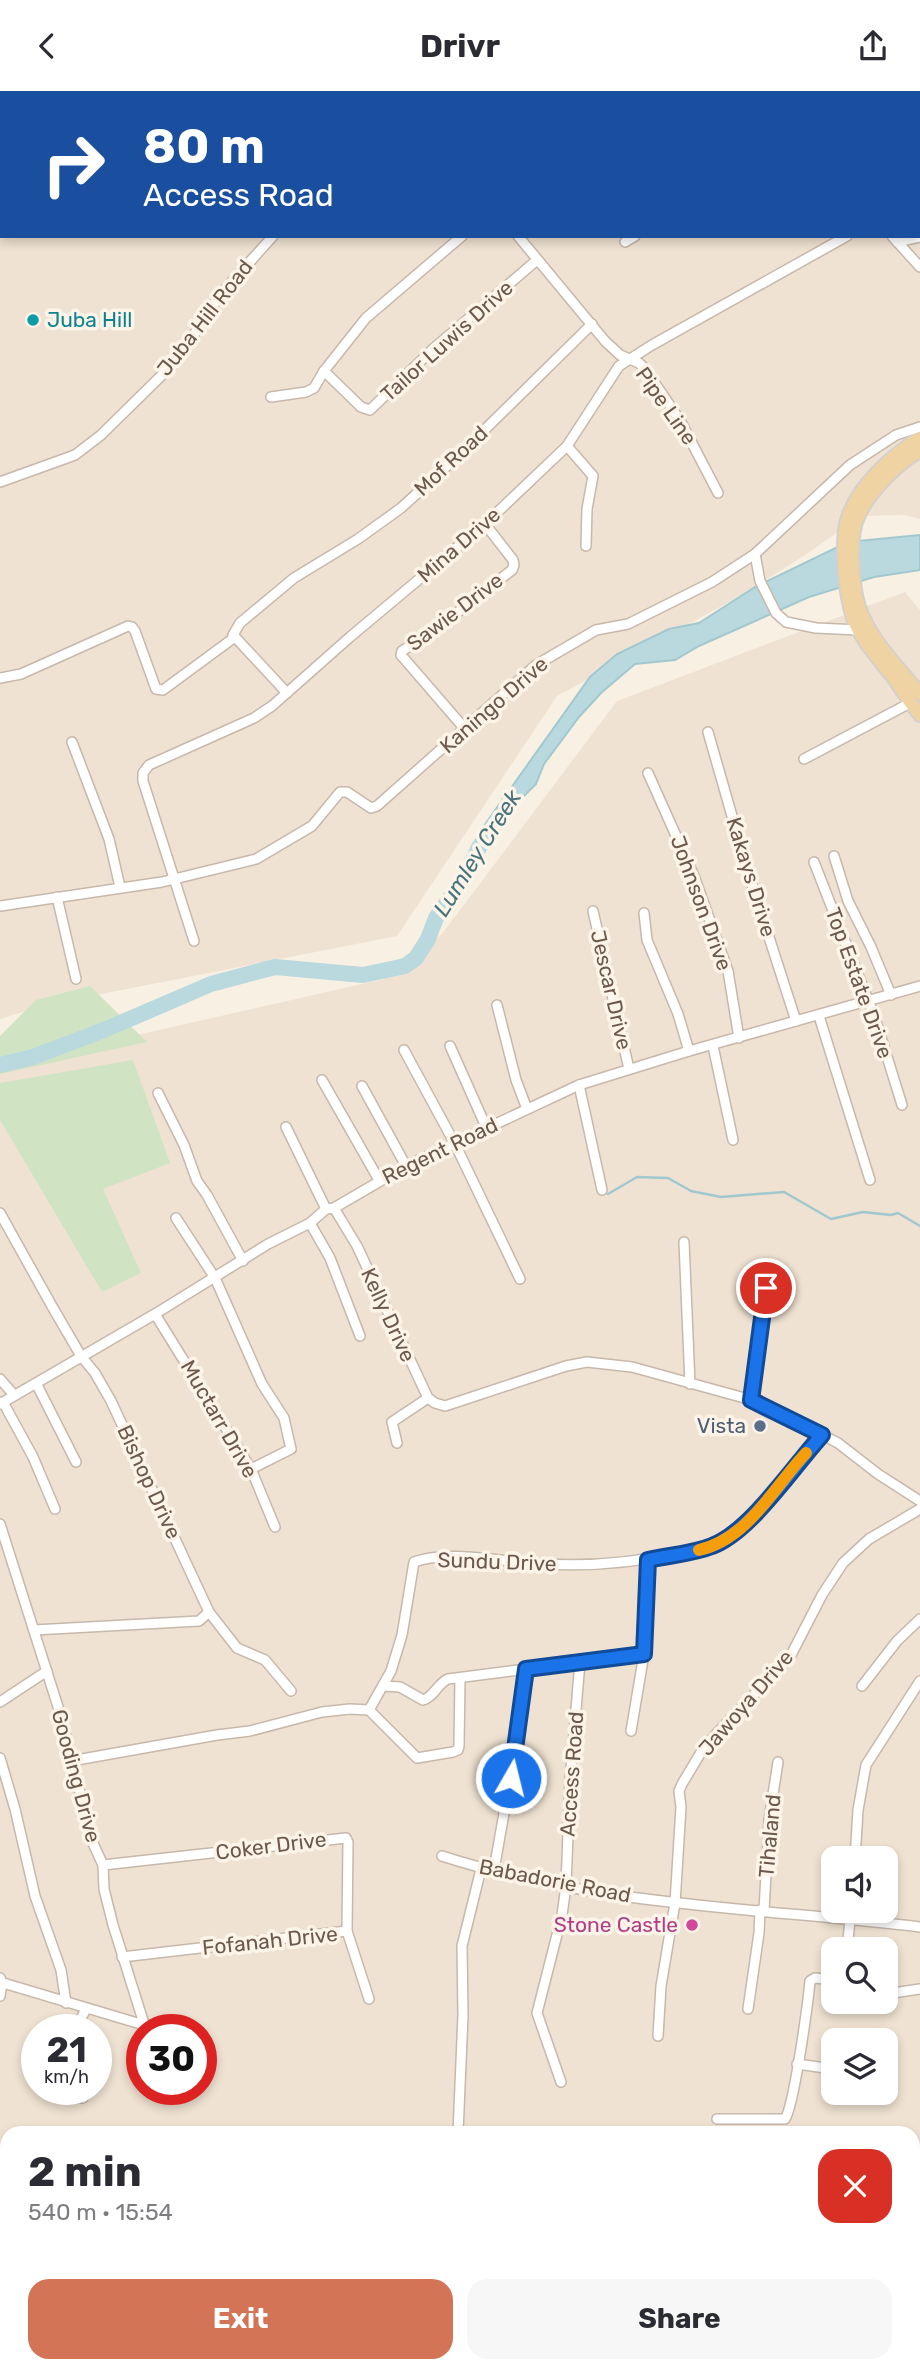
<!DOCTYPE html>
<html lang="en">
<head>
<meta charset="utf-8">
<style>
	:root { --surface:#fff; --page:#f7f7f7; --text:#2b2b33; --muted:#7c7c81; --accent:#d37457 }
	body { margin:0; font-family:Rubik,sans-serif; background:var(--page); color:var(--text); height:100vh; display:flex; flex-direction:column; font-size:26px; white-space:nowrap }
	* { box-sizing:border-box; margin:0 }
	p { font-size:23px; color:var(--muted) }
	.icon { flex:none; width:38px; height:38px; fill:none; stroke:currentColor; stroke-width:2; stroke-linecap:round; stroke-linejoin:round }
	.map { position:relative; flex:1; overflow:hidden }
	.sheet { position:absolute; left:0px; top:2035px; width:920px; height:247px; display:flex; flex-direction:column; background:var(--surface); border-radius:21px 21px 0 0; box-shadow:0 4px 10px #0003 }
	.sheet>* { flex:none }
	.guide { position:absolute; left:0px; top:0px; width:920px; height:147px; box-shadow:0 4px 10px #0003; background:#1a4fa0; color:#fff; overflow:hidden }
	.buttons { position:absolute; left:821px; top:1755px; display:grid; gap:14px }
	.buttons a { display:grid; place-items:center; width:77px; height:77px; border-radius:14px; background:var(--surface); box-shadow:0 4px 10px #0003; font-size:35px }
	.speed { position:absolute; left:21px; top:1923px; display:flex; gap:14px; font-size:35px; font-weight:700; text-align:center }
	.speed>* { display:grid; place-content:center; width:91px; height:91px; border-radius:50%; background:var(--surface); box-shadow:0 4px 10px #0003; line-height:1 }
	.speed small { font-size:18px; font-weight:400 }
	.speed .limit { border:10px solid #d22; background:#fff; color:#111 }
	.pin { position:absolute; display:grid; place-items:center; width:60px; height:60px; color:#fff; margin:-30px; border:4px solid #fff; border-radius:50%; box-shadow:0 2px 7px #0007 }
	.me { position:absolute; width:77px; margin:-38px; rotate:8deg; stroke-linejoin:round; filter:drop-shadow(0 0 5px #0008) }
	.turn { display:flex; align-items:center; gap:24px; height:147px; padding:0 28px; font-size:32px }
	.turn .icon { width:91px; height:91px; stroke-width:2.5 }
	.turn b { display:block; font-size:49px; line-height:60px }
	.round { display:grid; place-items:center; flex:none; width:74px; height:74px; border-radius:21px; background:var(--page) }
	.headline { display:flex; align-items:center; justify-content:space-between; height:119px; padding:0 28px }
	h1 { font-size:42px; font-weight:700; line-height:52px }
	.cta { display:flex; gap:14px; margin-top:auto; padding:14px 28px }
	.cta a { flex:1; height:80px; border-radius:21px; background:var(--accent); color:#fff; font-size:28px; font-weight:700; line-height:80px; text-align:center }
	.cta a+a { background:var(--page); color:var(--text) }
	header { display:flex; justify-content:space-between; align-items:center; height:91px; padding:0 28px; background:var(--surface); font-size:32px; font-weight:700 }
	.map>svg:first-child { display:block }
	.residential { fill:#efe2d2; fill-rule:evenodd }
	.green { fill:#d0e4c3 }
	.water { fill:#bad9df; stroke:#a2c8cf; stroke-width:2 }
	.lines { fill:none; stroke-linecap:round; stroke-linejoin:round }
	.stream { stroke:#a2c8cf; stroke-width:2.5 }
	.river { stroke:#bad9df; stroke-width:16 }
	.minor-casing { stroke:#c7b8ab; stroke-width:12 }
	.major-casing { stroke:#d6d0cd; stroke-width:16 }
	.minor { stroke:#fff; stroke-width:9 }
	.major { stroke:#efd3a3; stroke-width:12 }
	.route-casing { stroke:#114b97; stroke-width:18 }
	.route { stroke:#1a73e8; stroke-width:12 }
	.slow { stroke:#f59e0b; stroke-width:12 }
	.culture-dot { fill:#0f9aa8; stroke:#fcf4e8; stroke-width:2.5 }
	.service-dot { fill:#5c6f8a; stroke:#fcf4e8; stroke-width:2.5 }
	.hotel-dot { fill:#d1479c; stroke:#fcf4e8; stroke-width:2.5 }
	.labels { text-anchor:middle; stroke-width:7; stroke-linejoin:round; paint-order:stroke }
	.street-label { font-size:21px; fill:#6d584c; stroke:#fcf4e8 }
	.culture-label { font-size:21px; fill:#0d838f; stroke:#fcf4e8; text-anchor:start }
	.service-label { font-size:21px; fill:#4e5e75; stroke:#fcf4e8; text-anchor:end }
	.hotel-label { font-size:21px; fill:#b23c85; stroke:#fcf4e8; text-anchor:end }
	.water-label { font-size:23px; font-style:italic; fill:#4a747d; stroke:#fcf4e8 }
</style>
</head>
<body>
<header><svg class="icon" aria-label="back" viewBox="0 0 24 24"><path d="M15 5l-7 7 7 7"/></svg>Drivr<svg class="icon" aria-label="share" viewBox="0 0 24 24"><path d="M12 15V3M7 8l5-5 5 5M5 13v7h14v-7"/></svg></header>
<div class="map">
<svg width="920" height="2281" viewBox="0 0 920 2281">
	<rect width="100%" height="100%" fill="#f8f0e3"/>
	<!-- residential -->
	<g class="residential">
		<path d="M0,0H920V428L904,424L861,425L805,464L742,504L557,605L397,845L45,914L0,928ZM2,2H919V145H2Z"/>
		<path d="M905,501L920,519V2281H0V975L384,888L442,843L617,610ZM833,1768H886V1820H833ZM833,1858H886V1911H833ZM37,1939H96V1998H37ZM142,1939H201V1998H142ZM833,1950H886V2002H833ZM7,2042H914V2275H7Z"/>
	</g>
	<!-- green -->
	<g class="green">
		<path d="M90,895L147,951L0,983V945L36,909Z"/>
		<path d="M133,969L170,1072L103,1098L141,1182L102,1201L0,1029V992Z"/>
	</g>
	<!-- water -->
	<path class="water" d="M920,444V479L874,486L809,506L699,555L675,569L635,573L601,602L579,626L544,673L536,693L511,718L491,747L481,739L590,586L617,563L669,538L699,532L755,496L848,451Z"/>
	<g class="lines">
		<!-- stream -->
		<path class="stream" d="M608,1103L637,1086L668,1087L691,1100L721,1106L784,1101L831,1128L863,1121L891,1124L898,1122L920,1135"/>
		<!-- river -->
		<path class="river" d="M0,974L33,966L104,939L211,893L275,876L363,884L405,875L416,867L428,848L436,827L466,785L478,758L498,728"/>
		<defs>
			<g id="minor">
				<path d="M396,0L397,2"/>
				<path d="M747,0L750,2"/>
				<path d="M73,2L75,0"/>
				<path d="M144,2L146,0"/>
				<path d="M265,2L266,0"/>
				<path d="M599,2L602,0"/>
				<path d="M712,2L714,0"/>
				<path d="M781,2L786,0"/>
				<path d="M0,3L2,0"/>
				<path d="M919,89H920"/>
				<path d="M518,145L605,250L620,264L639,272L646,279L681,331L718,402"/>
				<path d="M892,145L920,176"/>
				<path d="M625,151L635,145"/>
				<path d="M897,151L920,146"/>
				<path d="M324,280L361,316L370,319L433,258L537,169"/>
				<path d="M271,306L306,301L314,297L324,280L366,227L462,145"/>
				<path d="M567,355L593,385L587,418L586,455"/>
				<path d="M0,391L75,364L101,344L163,283L184,259L220,204L273,145"/>
				<path d="M755,463L760,490L776,522L786,531L816,537L859,539"/>
				<path d="M235,546L233,544L240,532L294,487L358,448L401,417L458,365L592,233"/>
				<path d="M0,587L21,583L128,535L132,536L135,540L156,598L163,599L235,546L287,602"/>
				<path d="M465,638L401,564L402,560L440,535L512,479L514,474L513,469L485,433"/>
				<path d="M708,641L748,781L796,930"/>
				<path d="M72,651L109,748L120,796"/>
				<path d="M804,668L910,612"/>
				<path d="M648,682L694,785L728,880L739,947"/>
				<path d="M834,765L848,810L871,856L891,904"/>
				<path d="M814,771L875,927L902,1014"/>
				<path d="M57,806L76,888"/>
				<path d="M0,815L162,791L256,768L312,735L340,701H347L371,717L377,715L536,574L596,539L628,533L712,491L755,463L850,374L896,344L920,336"/>
				<path d="M593,820L629,978"/>
				<path d="M644,822L647,849L678,923L689,960"/>
				<path d="M194,850L143,690V682L149,674L254,627L272,615L350,546L485,433L567,355L619,275L652,254L847,145"/>
				<path d="M497,914L516,989L527,1018"/>
				<path d="M819,925L870,1089"/>
				<path d="M450,955L487,1038"/>
				<path d="M713,955L733,1049"/>
				<path d="M404,959L455,1053L520,1188"/>
				<path d="M322,989L379,1089"/>
				<path d="M579,994L602,1099"/>
				<path d="M362,995L406,1075"/>
				<path d="M158,1002L184,1054L197,1090L207,1104L243,1170"/>
				<path d="M286,1036L326,1118"/>
				<path d="M334,1117L357,1155L428,1307L435,1312L445,1315L566,1275L587,1271L632,1276L759,1311L838,1352L878,1383L920,1410"/>
				<path d="M0,1122L53,1217L81,1265L95,1282L111,1310L209,1521L237,1557L265,1569L291,1600"/>
				<path d="M176,1127L215,1187L262,1293L284,1327L291,1358L251,1378"/>
				<path d="M310,1132L330,1167L360,1245"/>
				<path d="M684,1151L690,1293"/>
				<path d="M155,1223L251,1378L275,1436"/>
				<path d="M0,1288L14,1304"/>
				<path d="M36,1292L76,1371"/>
				<path d="M751,1309L766,1197"/>
				<path d="M3,1311L33,1366L55,1418"/>
				<path d="M0,1313L155,1223L268,1153L310,1132L326,1118L334,1117L406,1075L579,994L689,960L920,895"/>
				<path d="M397,1352L392,1331L428,1307"/>
				<path d="M0,1433L60,1622L92,1750L103,1774L104,1798L113,1834L146,1939"/>
				<path d="M34,1539L199,1530L209,1521"/>
				<path d="M383,1595L400,1596L423,1609C434,1606 437,1593 448,1588L644,1563"/>
				<path d="M862,1595L897,1550L920,1528"/>
				<path d="M0,1611L47,1580"/>
				<path d="M369,1619L417,1667L453,1661L458,1659L459,1655L460,1587"/>
				<path d="M631,1640L644,1563L648,1469"/>
				<path d="M0,1667L15,1718L35,1805L61,1879L66,1912"/>
				<path d="M71,1670L217,1644L250,1640L322,1621L350,1618L369,1619L391,1580L402,1544L414,1471C442,1460 490,1468 520,1471C572,1477 627,1473 679,1462C697,1459 713,1457 729,1446C763,1422 793,1375 822,1344"/>
				<path d="M442,1765C596,1815 761,1817 920,1836"/>
				<path d="M855,1768L858,1719L866,1674L920,1590"/>
				<path d="M103,1774L346,1747L348,1751L347,1840L369,1908"/>
				<path d="M494,1779L513,1671L526,1579"/>
				<path d="M764,1819L769,1729L778,1671"/>
				<path d="M847,1858L851,1820"/>
				<path d="M122,1866L347,1840"/>
				<path d="M0,1891L144,1934"/>
				<path d="M886,1903L920,1898"/>
				<path d="M0,1905L2,1892L0,1887"/>
				<path d="M748,1918L759,1842L760,1819"/>
				<path d="M75,1939L86,1918"/>
				<path d="M658,1945L661,1895L675,1812L681,1716L679,1700L682,1693L703,1658L718,1641L790,1566L822,1504L843,1472L869,1448L920,1418"/>
				<path d="M797,1973L833,1978"/>
				<path d="M561,1991L537,1922L562,1824L566,1795L570,1690L580,1571"/>
				<path d="M46,1998L51,2002L83,2007"/>
				<path d="M717,2028H785C794,2015 808,1912 810,1890L815,1887L833,1889"/>
				<path d="M458,2042L463,1924L462,1855L481,1778"/>
				<path d="M0,2061L7,2060"/>
				<path d="M914,2155L920,2159"/>
				<path d="M0,2172L7,2177"/>
				<path d="M816,2275V2281"/>
				<path d="M68,2281L69,2275"/>
				<path d="M601,2281L602,2275"/>
				<path d="M671,2281L672,2275"/>
			</g>
			<g id="major">
				<path d="M920,347C892,364 859,394 848,426C840,450 845,502 853,527C862,551 880,569 895,589C903,601 911,613 920,624"/>
				<path d="M920,360C897,372 864,406 856,431C849,454 852,504 863,526C876,555 901,579 920,603"/>
			</g>
		</defs>
		<!-- minor casing -->
		<use href="#minor" class="minor-casing"/>
		<!-- major casing -->
		<use href="#major" class="major-casing"/>
		<!-- minor -->
		<use href="#minor" class="minor"/>
		<!-- major -->
		<use href="#major" class="major"/>
	</g>
	<g class="lines">
		<defs>
			<path id="route" d="M511,1687L526,1578L644,1563L648,1469C669,1464 692,1463 712,1455C750,1441 793,1376 822,1344L751,1309L766,1197"/>
		</defs>
		<!-- route casing -->
		<use href="#route" class="route-casing"/>
		<!-- route -->
		<use href="#route" class="route"/>
		<!-- slow -->
		<path class="slow" d="M699,1459C748,1448 774,1396 806,1362"/>
	</g>
	<!-- markers -->
	<circle class="culture-dot" cx="33" cy="229" r="7"/>
	<circle class="service-dot" cx="760" cy="1335" r="7"/>
	<circle class="hotel-dot" cx="692" cy="1834" r="7"/>
	<g class="labels">
		<!-- street labels -->
		<g class="street-label">
			<text transform="translate(205 227) rotate(-52)" y="7">Juba Hill Road</text>
			<text transform="translate(447 250) rotate(-42)" y="7">Tailor Luwis Drive</text>
			<text transform="translate(666 315) rotate(55)" y="7">Pipe Line</text>
			<text transform="translate(451 370) rotate(-43)" y="7">Mof Road</text>
			<text transform="translate(459 454) rotate(-41)" y="7">Mina Drive</text>
			<text transform="translate(455 521) rotate(-37)" y="7">Sawie Drive</text>
			<text transform="translate(494 614) rotate(-41)" y="7">Kaningo Drive</text>
			<text transform="translate(751 786) rotate(73)" y="7">Kakays Drive</text>
			<text transform="translate(701 812) rotate(70)" y="7">Johnson Drive</text>
			<text transform="translate(859 892) rotate(70)" y="7">Top Estate Drive</text>
			<text transform="translate(611 899) rotate(77)" y="7">Jescar Drive</text>
			<text transform="translate(440 1060) rotate(-26)" y="7">Regent Road</text>
			<text transform="translate(388 1224) rotate(65)" y="7">Kelly Drive</text>
			<text transform="translate(219 1328) rotate(60)" y="7">Muctarr Drive</text>
			<text transform="translate(149 1391) rotate(65)" y="7">Bishop Drive</text>
			<text transform="translate(497 1471) rotate(2)" y="7">Sundu Drive</text>
			<text transform="translate(746 1612) rotate(-49)" y="7">Jawoya Drive</text>
			<text transform="translate(572 1683) rotate(-86)" y="7">Access Road</text>
			<text transform="translate(76 1685) rotate(75)" y="7">Gooding Drive</text>
			<text transform="translate(770 1745) rotate(-85)" y="7">Tihaland</text>
			<text transform="translate(271 1755) rotate(-7)" y="7">Coker Drive</text>
			<text transform="translate(555 1790) rotate(11)" y="7">Babadorie Road</text>
			<text transform="translate(270 1850) rotate(-6)" y="7">Fofanah Drive</text>
		</g>
		<!-- culture labels -->
		<g class="culture-label">
			<text x="47" y="236">Juba Hill</text>
		</g>
		<!-- service labels -->
		<g class="service-label">
			<text x="746" y="1342">Vista</text>
		</g>
		<!-- hotel labels -->
		<g class="hotel-label">
			<text x="678" y="1841">Stone Castle</text>
		</g>
		<!-- water labels -->
		<g class="water-label">
			<text transform="translate(477 762) rotate(-58)" y="8">Lumley Creek</text>
		</g>
	</g>
</svg>
<div class="buttons">
<a><svg class="icon" aria-label="sound" viewBox="0 0 24 24"><path d="M4 9h4l5-4v14l-5-4H4zM17 9q2 3 0 6"/></svg></a>
<a><svg class="icon" aria-label="search" viewBox="0 0 24 24"><circle cx="10" cy="10" r="6"/><path d="M15 15l6 6"/></svg></a>
<a><svg class="icon" aria-label="layers" viewBox="0 0 24 24"><path d="M12 4l9 5-9 5-9-5zM3 14l9 5 9-5"/></svg></a>
</div>
<div class="speed"><div>21<small>km/h</small></div><div class="limit">30</div></div>
<div class="pin" style="left:766px;top:1197px;background:#d93025"><svg class="icon" aria-label="arrive" viewBox="0 0 24 24"><path d="M6 21V4h12l-3 4 3 4H6"/></svg></div>
<svg class="me" style="left:511px;top:1687px" viewBox="-20 -20 40 40"><circle r="17" fill="#1a73e8" stroke="#fff" stroke-width="3"/><path d="M0-11L8 9 0 5-8 9z" fill="#fff"/></svg>
<div class="guide">
<div class="turn"><svg class="icon" aria-label="right" viewBox="0 0 24 24"><path d="M7 20v-9h11M14 6l5 5-5 5"/></svg><div><b>80 m</b>Access Road</div></div>
</div>
<section class="sheet">
<div class="headline"><div><h1>2 min</h1><p>540 m · 15:54</p></div><a class="round" style="background:#d93025;color:#fff"><svg class="icon" aria-label="close" viewBox="0 0 24 24"><path d="M6 6l12 12M18 6L6 18"/></svg></a></div>
<div class="cta"><a>Exit</a><a>Share</a></div>
</section>
</div>
</body>
</html>
